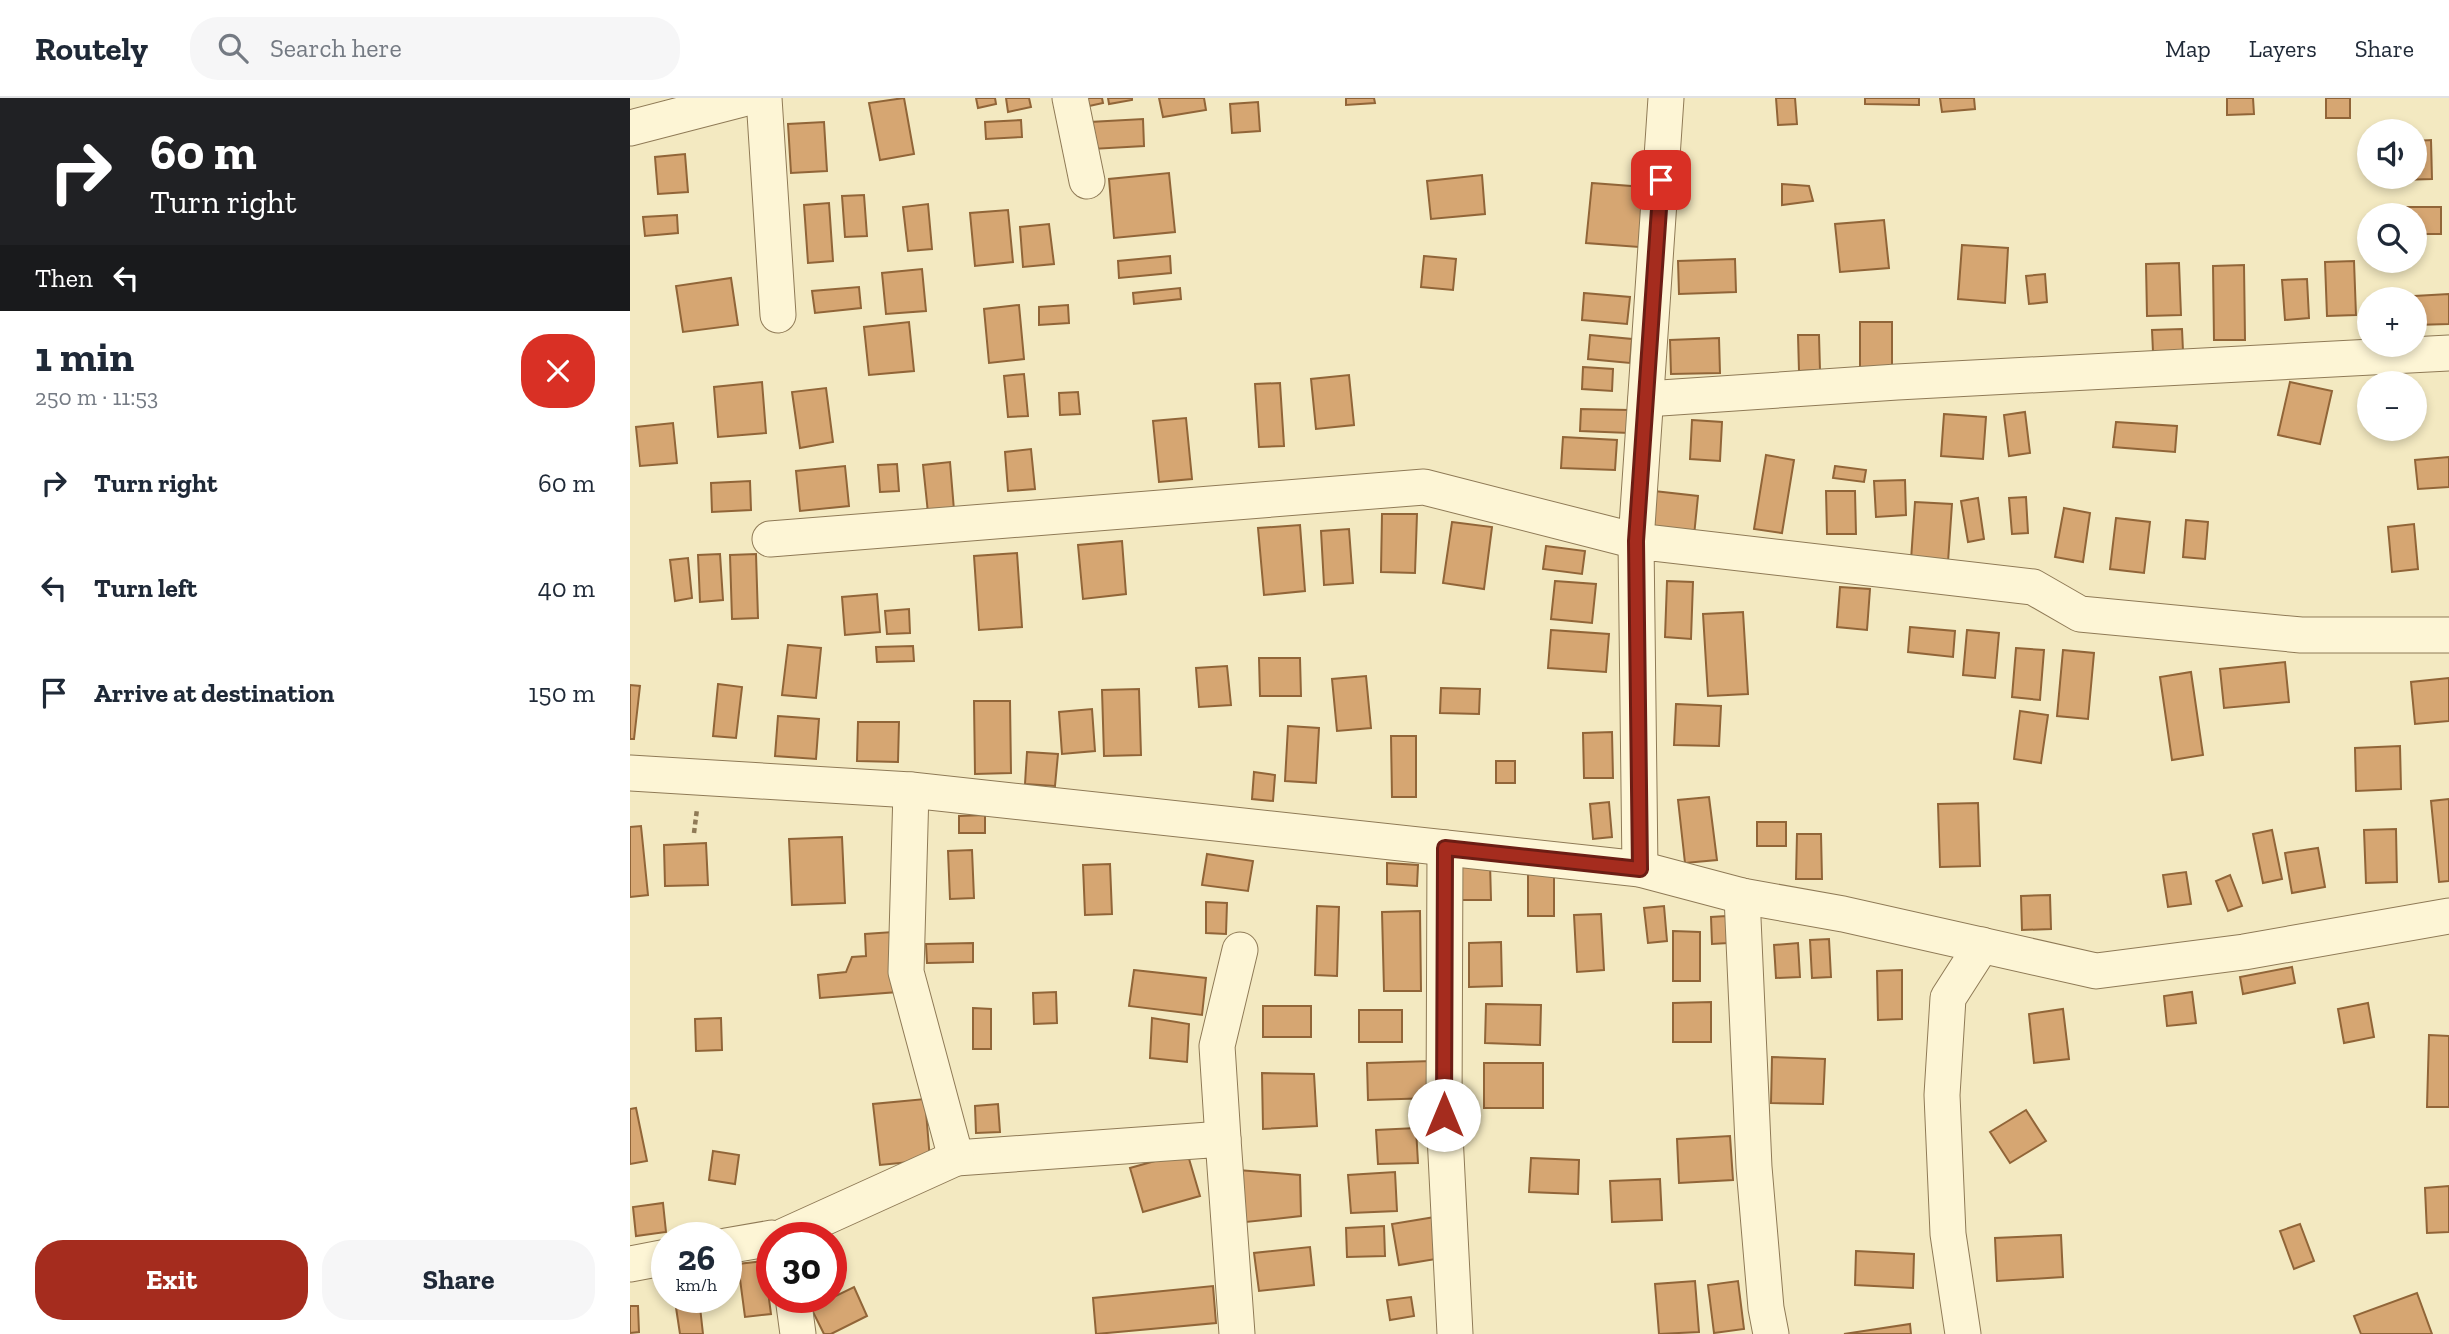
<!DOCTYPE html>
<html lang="en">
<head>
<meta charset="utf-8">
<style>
	:root { --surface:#fff; --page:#f6f6f7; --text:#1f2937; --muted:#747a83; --line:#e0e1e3; --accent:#a52c1e }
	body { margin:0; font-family:"Zilla Slab",serif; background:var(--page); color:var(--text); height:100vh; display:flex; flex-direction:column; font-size:26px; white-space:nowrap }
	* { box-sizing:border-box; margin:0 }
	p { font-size:23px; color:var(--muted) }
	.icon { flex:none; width:38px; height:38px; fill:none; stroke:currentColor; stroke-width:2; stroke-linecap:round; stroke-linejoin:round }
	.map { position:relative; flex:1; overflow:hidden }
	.side { display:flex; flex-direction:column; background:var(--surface); width:630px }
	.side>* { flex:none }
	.hud { background:#202124; color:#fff; overflow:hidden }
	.fabs { position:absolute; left:1727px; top:21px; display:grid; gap:14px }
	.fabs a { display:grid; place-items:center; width:70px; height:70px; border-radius:50%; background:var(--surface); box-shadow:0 4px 10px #0003; font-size:35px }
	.speed { position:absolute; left:21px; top:1124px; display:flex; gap:14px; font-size:35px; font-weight:700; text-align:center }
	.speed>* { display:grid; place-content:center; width:91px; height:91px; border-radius:50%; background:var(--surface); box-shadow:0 4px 10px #0003; line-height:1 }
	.speed small { font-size:18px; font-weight:400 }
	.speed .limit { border:10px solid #d22; background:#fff; color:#111 }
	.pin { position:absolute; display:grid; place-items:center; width:60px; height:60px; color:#fff; margin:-30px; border-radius:14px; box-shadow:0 4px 10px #0006 }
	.me { position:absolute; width:77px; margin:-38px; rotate:0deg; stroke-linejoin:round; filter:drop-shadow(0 0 5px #0008) }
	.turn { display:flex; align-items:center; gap:24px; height:147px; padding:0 35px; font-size:32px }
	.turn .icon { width:91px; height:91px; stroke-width:2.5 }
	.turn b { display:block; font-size:49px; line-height:60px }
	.then { display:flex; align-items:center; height:66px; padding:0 35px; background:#0003; gap:14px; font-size:26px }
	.round { display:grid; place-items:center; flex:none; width:74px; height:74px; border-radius:28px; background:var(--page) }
	.head { display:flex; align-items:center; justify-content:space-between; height:119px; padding:0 35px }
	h1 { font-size:42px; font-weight:700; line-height:52px }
	.primary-button { display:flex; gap:14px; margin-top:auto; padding:14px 35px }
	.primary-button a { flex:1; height:80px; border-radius:28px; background:var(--accent); color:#fff; font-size:28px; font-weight:700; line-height:80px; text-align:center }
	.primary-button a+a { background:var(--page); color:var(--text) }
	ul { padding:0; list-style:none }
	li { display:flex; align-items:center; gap:21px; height:105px; padding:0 35px }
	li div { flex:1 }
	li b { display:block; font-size:26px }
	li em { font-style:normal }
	header { display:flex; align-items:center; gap:42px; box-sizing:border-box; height:98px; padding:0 35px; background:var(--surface); border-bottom:2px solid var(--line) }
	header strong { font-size:33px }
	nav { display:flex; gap:38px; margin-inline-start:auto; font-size:24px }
	.search { width:490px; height:63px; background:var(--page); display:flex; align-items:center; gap:18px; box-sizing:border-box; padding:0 24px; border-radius:28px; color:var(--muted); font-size:26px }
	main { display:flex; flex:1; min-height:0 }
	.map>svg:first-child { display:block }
	.building { fill:#d6a672; stroke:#916538; stroke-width:2 }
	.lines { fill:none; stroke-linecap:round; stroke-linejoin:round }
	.minor-casing { stroke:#8f7a56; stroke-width:37 }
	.path { stroke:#8f7a56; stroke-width:4.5; stroke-dasharray:5 3.5; stroke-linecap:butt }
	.minor { stroke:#fdf5d5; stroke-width:35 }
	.route-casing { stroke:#6b1d14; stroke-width:18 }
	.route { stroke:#a52c1e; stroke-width:12 }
</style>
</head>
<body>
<header>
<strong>Routely</strong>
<div class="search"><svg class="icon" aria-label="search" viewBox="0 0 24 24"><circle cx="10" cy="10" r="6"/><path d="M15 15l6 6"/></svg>Search here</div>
<nav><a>Map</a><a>Layers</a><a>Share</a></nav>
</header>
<main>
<section class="side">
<div class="hud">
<div class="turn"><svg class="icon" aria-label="right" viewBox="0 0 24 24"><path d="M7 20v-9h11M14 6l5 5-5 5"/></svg><div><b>60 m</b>Turn right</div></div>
<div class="then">Then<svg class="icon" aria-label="left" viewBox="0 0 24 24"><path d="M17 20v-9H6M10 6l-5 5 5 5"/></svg></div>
</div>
<div class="head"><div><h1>1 min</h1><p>250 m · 11:53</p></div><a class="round" style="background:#d93025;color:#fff"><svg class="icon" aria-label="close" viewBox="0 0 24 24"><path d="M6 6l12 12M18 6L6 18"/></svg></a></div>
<ul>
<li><svg class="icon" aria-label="right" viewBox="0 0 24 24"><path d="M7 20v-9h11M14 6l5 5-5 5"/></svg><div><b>Turn right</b></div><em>60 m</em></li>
<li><svg class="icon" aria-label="left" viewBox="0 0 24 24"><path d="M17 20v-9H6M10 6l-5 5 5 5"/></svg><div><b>Turn left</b></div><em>40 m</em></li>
<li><svg class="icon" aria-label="arrive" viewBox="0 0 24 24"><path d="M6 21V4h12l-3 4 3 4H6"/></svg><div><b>Arrive at destination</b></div><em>150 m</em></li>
</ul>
<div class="primary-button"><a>Exit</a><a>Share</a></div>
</section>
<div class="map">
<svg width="1819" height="1236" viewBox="0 0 1819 1236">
	<rect width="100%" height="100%" fill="#f3e9c1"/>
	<!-- building -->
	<g class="building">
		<path d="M274,0L284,56L250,62L239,5Z"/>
		<path d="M346,0H365L366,6L348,10Z"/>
		<path d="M376,0H399L401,9L378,14Z"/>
		<path d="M448,0H472L473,5L450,10Z"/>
		<path d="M478,0H502V2L479,6Z"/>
		<path d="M529,0H574L576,12L533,19Z"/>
		<path d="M716,0H744L745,5L716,7Z"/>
		<path d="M1146,0H1165L1167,26L1148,27Z"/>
		<path d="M1235,0H1289V7L1235,6Z"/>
		<path d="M1310,0H1344L1345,11L1312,14Z"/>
		<path d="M1597,0H1623L1624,16L1597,17Z"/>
		<rect x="1696" y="0" width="24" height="20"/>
		<path d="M628,4L630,33L602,35L600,6Z"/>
		<path d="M513,21L514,48L462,51L460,24Z"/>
		<path d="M391,22L392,39L356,41L355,24Z"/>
		<path d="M194,24L197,73L161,75L158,26Z"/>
		<path d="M1801,42L1802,81L1770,82V79H1785V43Z"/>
		<path d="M55,56L58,94L28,96L25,59Z"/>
		<path d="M539,75L545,134L484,140L479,81Z"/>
		<path d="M852,77L855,116L801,121L797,83Z"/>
		<path d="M962,85L1014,89L1009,149L956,145Z"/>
		<path d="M1152,86L1179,88L1183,103L1152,107Z"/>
		<path d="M234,97L237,138L215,139L212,98Z"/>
		<path d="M199,105L203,163L178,165L174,107Z"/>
		<path d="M298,106L302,151L278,153L273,109Z"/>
		<path d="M1774,109H1811V136H1785V117H1774Z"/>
		<path d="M378,112L383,164L345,168L340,115Z"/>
		<path d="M47,117L48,135L15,138L13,119Z"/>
		<path d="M1254,122L1259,170L1210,174L1205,126Z"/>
		<path d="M419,126L424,166L393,169L390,129Z"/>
		<path d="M1332,147L1378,150L1375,205L1328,201Z"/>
		<path d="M540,158L541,175L489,180L488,163Z"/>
		<path d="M794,158L826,161L823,192L791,189Z"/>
		<path d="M1105,161L1106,194L1049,196L1048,163Z"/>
		<path d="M1724,163L1726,217L1697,218L1695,164Z"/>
		<path d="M1549,165L1551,217L1517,218L1516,166Z"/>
		<path d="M1614,167L1615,242H1584L1583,168Z"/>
		<path d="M292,171L296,213L256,216L252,175Z"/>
		<path d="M1415,176L1417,204L1399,206L1396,178Z"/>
		<path d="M101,180L108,227L53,234L46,188Z"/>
		<path d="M1677,181L1679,220L1655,222L1652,182Z"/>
		<path d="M229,189L231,210L185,215L182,193Z"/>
		<path d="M550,190L551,201L504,206L503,195Z"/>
		<path d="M954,195L1000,199L997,226L952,222Z"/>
		<path d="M1819,196V226L1785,227V201H1767V199Z"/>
		<path d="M389,207L394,261L359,265L354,211Z"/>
		<path d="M438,207L439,225L409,227V209Z"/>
		<path d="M279,224L284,273L239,277L234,229Z"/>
		<rect x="1230" y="224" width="32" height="50"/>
		<path d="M1552,231L1553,253L1523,254L1522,232Z"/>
		<path d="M960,237L1002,241L1000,265L958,261Z"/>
		<path d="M1168,237H1189L1190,272L1169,273Z"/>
		<path d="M1089,240L1090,275L1041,276L1040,242Z"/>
		<path d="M953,269L983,271L982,293L952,291Z"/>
		<path d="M394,276L398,318L378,319L374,278Z"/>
		<path d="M719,277L724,327L686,331L681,281Z"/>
		<path d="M132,284L136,335L88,339L84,289Z"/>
		<path d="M1660,284L1702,293L1690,346L1648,337Z"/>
		<path d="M650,285L654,348L629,349L625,286Z"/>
		<path d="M196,290L203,344L170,350L162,294Z"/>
		<path d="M448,294L450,316L430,317L429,295Z"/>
		<path d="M951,311L999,312V335L950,333Z"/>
		<path d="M1395,314L1400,355L1379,358L1374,317Z"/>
		<path d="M1314,316L1356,319L1353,361L1311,358Z"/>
		<path d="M556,320L562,381L529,384L523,323Z"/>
		<path d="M1062,322L1092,324L1090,363L1060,361Z"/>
		<path d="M1486,324L1547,328L1545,354L1483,349Z"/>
		<path d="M43,325L47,365L10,368L6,329Z"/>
		<path d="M933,339L987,342L985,372L931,370Z"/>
		<path d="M401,351L405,391L378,393L375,354Z"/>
		<path d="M1136,357L1164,362L1152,435L1124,431Z"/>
		<path d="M1819,359V389L1788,391L1785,362Z"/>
		<path d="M320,364L324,412L298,415L293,367Z"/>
		<path d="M267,366L269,393L250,394L248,367Z"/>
		<path d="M215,368L219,408L170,413L166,373Z"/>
		<path d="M1205,368L1236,372L1234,384L1203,380Z"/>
		<path d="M1275,382L1276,417L1246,419L1244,383Z"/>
		<path d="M120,383L121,412L82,414L81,385Z"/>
		<path d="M1024,393L1068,398L1064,438L1020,433Z"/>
		<path d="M1196,393H1225L1226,436H1197Z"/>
		<path d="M1396,399L1398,435L1382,436L1379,400Z"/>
		<path d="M1348,400L1354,441L1338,444L1331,403Z"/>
		<path d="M1285,404L1322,406L1318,464L1281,462Z"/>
		<path d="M1434,410L1460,415L1453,464L1425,459Z"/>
		<path d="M752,416H787L785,475L751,474Z"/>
		<path d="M1486,420L1520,424L1514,475L1480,471Z"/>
		<path d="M1556,422L1578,424L1575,461L1553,459Z"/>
		<path d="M822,424L862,429L854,491L813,485Z"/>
		<path d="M1784,426L1788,471L1762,474L1758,429Z"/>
		<path d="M670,427L675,493L634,497L628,430Z"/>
		<path d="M719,431L723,485L694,487L691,433Z"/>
		<path d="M492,443L496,496L453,501L448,447Z"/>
		<path d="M916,448L955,453L952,476L913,471Z"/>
		<path d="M387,455L392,529L349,532L344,458Z"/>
		<path d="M90,456L93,502L70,504L68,457Z"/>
		<path d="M126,456L128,520L102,521L100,457Z"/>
		<path d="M58,460L62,500L45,503L40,462Z"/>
		<path d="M925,483L966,486L962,525L921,521Z"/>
		<path d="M1037,483L1063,484L1061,541L1035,539Z"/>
		<path d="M1210,489L1240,491L1237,532L1207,529Z"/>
		<path d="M247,496L250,534L215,537L212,499Z"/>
		<path d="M279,511L280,535L257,536L255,513Z"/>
		<path d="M1113,514L1118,596L1078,598L1073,516Z"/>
		<path d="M1280,529L1325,533L1323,559L1278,554Z"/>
		<path d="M921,532L979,536L976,574L918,570Z"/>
		<path d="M1337,532L1369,535L1365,580L1333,577Z"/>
		<path d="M158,547L191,550L186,600L152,597Z"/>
		<path d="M283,548L284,563L247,564L246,549Z"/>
		<path d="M1386,550L1414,552L1410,602L1382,599Z"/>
		<path d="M1433,552L1464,555L1458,621L1427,618Z"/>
		<path d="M629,560H670L671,598H630Z"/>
		<path d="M1655,564L1659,604L1594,610L1590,571Z"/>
		<path d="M597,568L601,607L569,609L566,570Z"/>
		<path d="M1561,574L1573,657L1542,662L1530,579Z"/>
		<path d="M736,578L741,630L707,633L702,581Z"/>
		<path d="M1819,580V623L1785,626L1781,584Z"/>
		<path d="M88,586L112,589L106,640L83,638Z"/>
		<path d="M0,587L10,588L4,641H0Z"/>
		<path d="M811,590L850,591L849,616L810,615Z"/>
		<path d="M509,591L511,657L474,658L472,592Z"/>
		<path d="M344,603H380L381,675L345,676Z"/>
		<path d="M1046,606L1091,608L1089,648L1044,647Z"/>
		<path d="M462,611L465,653L432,656L429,614Z"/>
		<path d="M1390,613L1418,617L1411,665L1384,661Z"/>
		<path d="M148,618L189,621L186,661L145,658Z"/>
		<path d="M228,624H269L268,664L227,663Z"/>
		<path d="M658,628L689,630L686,685L655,683Z"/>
		<path d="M982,634L983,680H954L953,635Z"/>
		<path d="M761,638H786V699H762Z"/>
		<path d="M1770,648L1771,691L1726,693L1725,650Z"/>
		<path d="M397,654L428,656L425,688L395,686Z"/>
		<rect x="866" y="663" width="19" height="22"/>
		<path d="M624,674L645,677L643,703L622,701Z"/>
		<path d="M1079,699L1087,762L1055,765L1048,702Z"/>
		<path d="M1819,701V783L1809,784L1801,703Z"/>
		<path d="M979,704L982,739L963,741L960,706Z"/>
		<path d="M1348,705L1350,768L1310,769L1308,706Z"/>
		<path d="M355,717V735H329V718Z"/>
		<rect x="1127" y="724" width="29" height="24"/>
		<path d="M11,728L18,797L0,799V729Z"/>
		<path d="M1766,731L1767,784L1736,785L1734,732Z"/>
		<path d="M1642,732L1652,781L1633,785L1623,736Z"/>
		<path d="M1167,736H1191L1192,781H1166Z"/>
		<path d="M212,739L215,805L162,807L159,741Z"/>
		<path d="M76,745L78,787L35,788L34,747Z"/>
		<path d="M1688,750L1695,789L1662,795L1655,755Z"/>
		<path d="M342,752L344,800L320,801L318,753Z"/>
		<path d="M577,756L623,763L618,793L572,787Z"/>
		<path d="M757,765L788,767L787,788L757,786Z"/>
		<path d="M831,765H860L861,802H831Z"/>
		<path d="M480,766L482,816L455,817L453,767Z"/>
		<path d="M1556,774L1561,806L1538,809L1533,777Z"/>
		<path d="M924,775V818H898V776Z"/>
		<path d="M1600,777L1612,808L1598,813L1586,783Z"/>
		<path d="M1420,797L1421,831L1392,832L1391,798Z"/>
		<path d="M576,804L597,805L596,836L576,835Z"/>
		<path d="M687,808L709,809L707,878L685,877Z"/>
		<path d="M1034,808L1037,843L1018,845L1014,810Z"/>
		<path d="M790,813L791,893H754L752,814Z"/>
		<path d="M971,816L974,872L947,874L944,817Z"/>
		<path d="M1096,818L1098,845L1082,846L1081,819Z"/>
		<path d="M1043,833L1070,834V883H1043Z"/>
		<path d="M263,834L268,894L190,900L188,877L216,874L222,859L236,858L235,836Z"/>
		<path d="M1199,841L1201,879L1182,880L1180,842Z"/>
		<path d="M871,844L872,888L839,889V845Z"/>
		<path d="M343,845V864L297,865L296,846Z"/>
		<path d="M1168,845L1170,879L1146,880L1144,847Z"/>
		<path d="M1662,869L1665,885L1613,896L1610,879Z"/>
		<path d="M504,872L576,880L572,917L499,908Z"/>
		<path d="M1272,872V921L1248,922L1247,873Z"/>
		<path d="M426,894L427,925L404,926L403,895Z"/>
		<path d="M1562,894L1566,925L1537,928L1534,898Z"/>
		<path d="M1081,904V944H1043V905Z"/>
		<path d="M1738,905L1744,939L1714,945L1708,911Z"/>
		<path d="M856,906L911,907L910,947L855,945Z"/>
		<rect x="633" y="908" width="48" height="31"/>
		<path d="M343,910L361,911V951H343Z"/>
		<path d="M1433,911L1439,961L1404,965L1399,916Z"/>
		<rect x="729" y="912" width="43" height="32"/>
		<path d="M91,920L92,952L66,953L65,921Z"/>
		<path d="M522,920L559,926L557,964L520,960Z"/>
		<path d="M1799,937L1819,938V1009H1797Z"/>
		<path d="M1142,959L1195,961L1193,1006L1141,1005Z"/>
		<path d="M802,963L804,1000L738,1002L737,965Z"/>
		<rect x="854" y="965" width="59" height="45"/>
		<path d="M632,975L684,976L687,1028L633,1031Z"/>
		<path d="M295,1001L300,1062L250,1067L243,1006Z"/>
		<path d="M368,1006L370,1034L346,1035L345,1008Z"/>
		<path d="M6,1010L17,1063L0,1066V1011Z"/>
		<path d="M1396,1012L1416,1043L1380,1065L1360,1034Z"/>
		<path d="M786,1030L788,1065L748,1066L746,1032Z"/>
		<path d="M1100,1038L1103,1082L1049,1085L1047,1041Z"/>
		<path d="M83,1053L109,1057L105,1086L79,1082Z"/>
		<path d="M557,1054L570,1098L513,1114L500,1070Z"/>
		<path d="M901,1060L949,1062L948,1096L899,1094Z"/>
		<path d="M608,1072L670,1077L671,1118L616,1124Z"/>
		<path d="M765,1074L767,1113L721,1115L718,1077Z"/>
		<path d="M1030,1081L1032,1122L982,1124L980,1083Z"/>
		<path d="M1819,1088V1134L1797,1135L1795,1090Z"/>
		<path d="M33,1105L36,1134L6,1138L3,1109Z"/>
		<path d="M805,1119L812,1160L769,1167L762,1126Z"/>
		<path d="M1670,1126L1684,1163L1664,1171L1650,1133Z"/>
		<path d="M754,1128L755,1158L717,1159L716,1130Z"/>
		<path d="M1431,1137L1433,1179L1367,1183L1365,1140Z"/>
		<path d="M680,1149L684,1187L629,1193L624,1155Z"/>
		<path d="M1226,1153L1284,1156L1283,1190L1225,1187Z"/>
		<path d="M134,1163L141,1216L115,1219L108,1166Z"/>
		<path d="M1065,1183L1069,1234L1029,1236L1025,1186Z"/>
		<path d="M1108,1183L1114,1231L1084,1235L1078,1187Z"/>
		<path d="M583,1188L586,1225L466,1236L463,1200Z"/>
		<path d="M224,1189L237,1218L201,1236H194L181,1210Z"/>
		<path d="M1787,1195L1802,1236H1731L1724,1218Z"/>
		<path d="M781,1199L784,1218L760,1222L757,1202Z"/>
		<path d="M69,1200L73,1236H50L45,1203Z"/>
		<path d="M0,1208H8L9,1234L0,1235Z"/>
		<path d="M1280,1226L1281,1236H1214Z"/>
	</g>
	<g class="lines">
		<defs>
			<g id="minor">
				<path d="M134,0L148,217"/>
				<path d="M440,0L457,83"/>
				<path d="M0,30L116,0"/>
				<path d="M1016,301L1267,284L1819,255"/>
				<path d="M140,441L794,389L1006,443L1036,0"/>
				<path d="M0,675L281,692L1010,771L1112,798L1213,816L1466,873L1614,854L1819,818"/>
				<path d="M815,750L814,1017L825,1236"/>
				<path d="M1010,771L1006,443L1403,489L1450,516L1671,537H1819"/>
				<path d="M1112,798L1124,1069L1136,1210L1141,1236"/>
				<path d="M593,1041L587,948L610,852"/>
				<path d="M326,1060L593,1041L607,1236"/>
				<path d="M154,1138L326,1060L276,874L281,692"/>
				<path d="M96,1148L142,1140"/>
				<path d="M0,1166L37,1159"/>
				<path d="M163,1199L168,1236"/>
				<path d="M1333,1236L1318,1136L1312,997L1318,900L1352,847"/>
			</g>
		</defs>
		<!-- minor casing -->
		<use href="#minor" class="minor-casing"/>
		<!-- path -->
		<path class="path" d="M64,735L67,711"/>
		<!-- minor -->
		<use href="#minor" class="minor"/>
	</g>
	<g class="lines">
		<defs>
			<path id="route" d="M814,1017L815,750L1010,771L1006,443L1031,82"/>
		</defs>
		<!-- route casing -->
		<use href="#route" class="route-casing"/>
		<!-- route -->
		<use href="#route" class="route"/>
	</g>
</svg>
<div class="fabs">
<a><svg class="icon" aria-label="sound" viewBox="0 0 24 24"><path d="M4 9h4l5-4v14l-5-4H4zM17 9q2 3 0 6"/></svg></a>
<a><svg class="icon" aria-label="search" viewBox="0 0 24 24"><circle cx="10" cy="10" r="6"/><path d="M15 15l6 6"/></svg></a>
<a>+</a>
<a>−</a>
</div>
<div class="speed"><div>26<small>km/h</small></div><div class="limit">30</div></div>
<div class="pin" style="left:1031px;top:82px;background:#d93025"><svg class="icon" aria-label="arrive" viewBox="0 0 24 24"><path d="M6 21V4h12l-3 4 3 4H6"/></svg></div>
<svg class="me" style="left:814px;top:1017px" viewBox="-20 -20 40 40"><circle r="19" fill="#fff"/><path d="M0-13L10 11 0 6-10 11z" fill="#a52c1e"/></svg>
</div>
</main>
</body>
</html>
